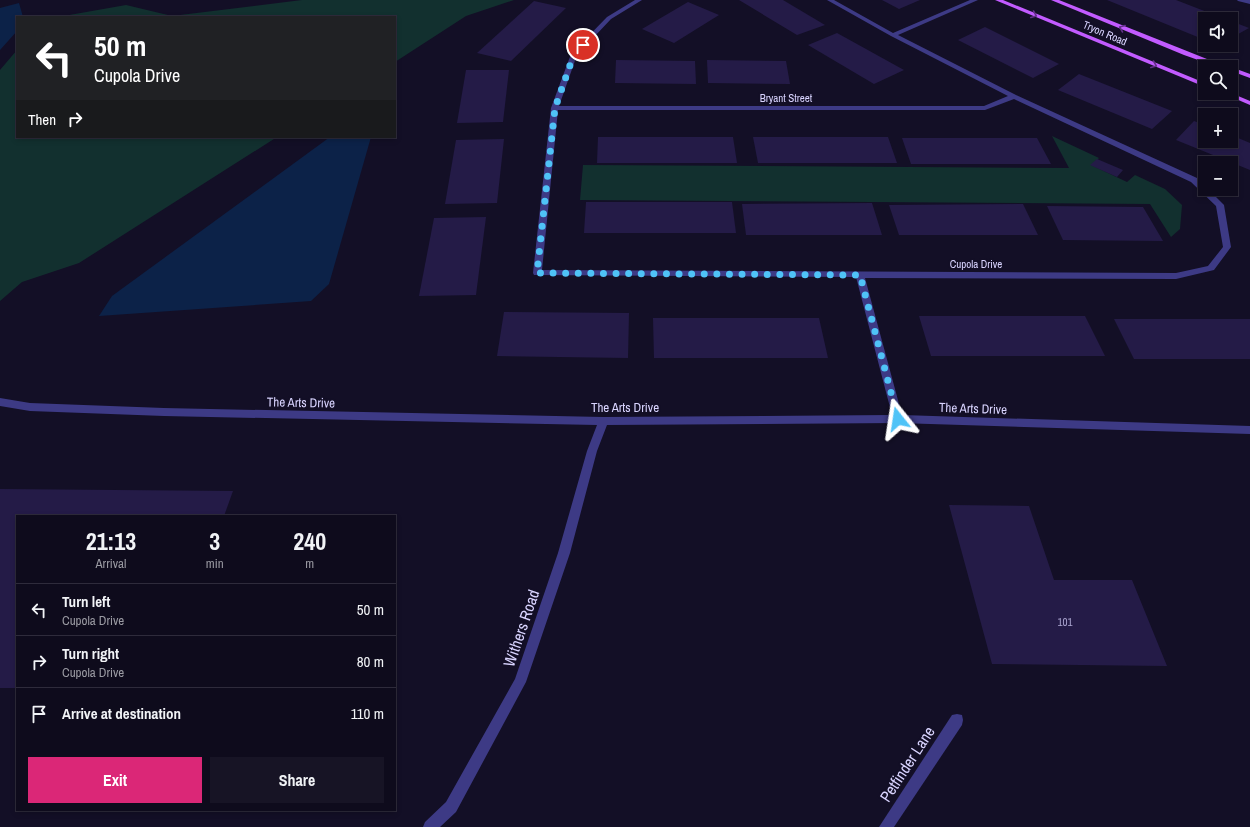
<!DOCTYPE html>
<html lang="en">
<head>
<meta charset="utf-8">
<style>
	:root { --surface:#0e0b1c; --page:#171425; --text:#f1f3f6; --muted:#9b9ba3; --line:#2e2b3b; --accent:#db2777 }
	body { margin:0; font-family:"Archivo Narrow",sans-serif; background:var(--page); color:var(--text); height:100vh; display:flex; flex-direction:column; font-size:15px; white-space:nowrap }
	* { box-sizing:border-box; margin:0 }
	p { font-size:13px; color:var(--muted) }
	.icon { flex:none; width:22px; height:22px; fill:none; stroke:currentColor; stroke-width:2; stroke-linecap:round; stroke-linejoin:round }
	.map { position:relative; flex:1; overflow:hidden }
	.details { position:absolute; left:16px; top:515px; width:380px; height:296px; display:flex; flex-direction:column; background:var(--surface); border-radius:0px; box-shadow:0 2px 6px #0003,0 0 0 1px var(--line) }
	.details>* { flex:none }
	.top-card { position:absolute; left:16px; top:16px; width:380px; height:122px; border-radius:0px; box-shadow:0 2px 6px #0003,0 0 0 1px var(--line); background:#202124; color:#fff; overflow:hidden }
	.controls { position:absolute; left:1198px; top:12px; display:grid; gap:8px }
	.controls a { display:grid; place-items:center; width:40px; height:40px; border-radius:0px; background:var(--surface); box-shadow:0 2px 6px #0003,0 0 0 1px var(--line); font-size:20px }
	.pin { position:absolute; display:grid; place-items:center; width:34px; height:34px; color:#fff; margin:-17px; border:2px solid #fff; border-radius:50%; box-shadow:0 1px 4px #0007 }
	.me { position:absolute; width:44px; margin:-22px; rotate:345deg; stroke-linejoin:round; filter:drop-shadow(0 0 3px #0008) }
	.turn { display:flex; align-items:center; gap:14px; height:84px; padding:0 12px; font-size:18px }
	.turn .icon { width:52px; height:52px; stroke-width:2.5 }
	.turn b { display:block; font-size:28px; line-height:34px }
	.then { display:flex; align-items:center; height:38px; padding:0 12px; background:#0003; gap:8px; font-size:15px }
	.eta { display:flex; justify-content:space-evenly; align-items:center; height:68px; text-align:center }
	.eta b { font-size:24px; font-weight:800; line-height:28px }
	.primary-button { display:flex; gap:8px; margin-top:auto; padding:8px 12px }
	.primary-button a { flex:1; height:46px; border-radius:0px; background:var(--accent); color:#fff; font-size:16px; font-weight:800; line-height:46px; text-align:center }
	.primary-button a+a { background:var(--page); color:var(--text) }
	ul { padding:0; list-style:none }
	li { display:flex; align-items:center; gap:12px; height:52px; padding:0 12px; border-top:1px solid var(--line) }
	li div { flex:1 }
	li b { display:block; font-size:15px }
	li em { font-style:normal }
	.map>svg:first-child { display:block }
	.green { fill:#12302f }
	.water { fill:#0c2248 }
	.building { fill:#241b47 }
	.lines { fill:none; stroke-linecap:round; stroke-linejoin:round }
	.minor { fill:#3d3a85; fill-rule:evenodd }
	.major { fill:#c25bff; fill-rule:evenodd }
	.oneway { stroke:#623188 }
	.route { stroke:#4fc3f7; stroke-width:7; stroke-dasharray:0 12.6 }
	.labels { text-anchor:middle; stroke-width:4; stroke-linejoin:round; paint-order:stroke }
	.far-street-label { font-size:11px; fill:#d9d4ff; stroke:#130f26 }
	.number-label { font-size:11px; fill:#aca6d1 }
	.street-label { font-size:13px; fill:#d9d4ff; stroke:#130f26 }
	.near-street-label { font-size:16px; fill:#d9d4ff; stroke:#130f26 }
</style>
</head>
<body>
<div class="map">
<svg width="1250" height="827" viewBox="0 0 1250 827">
	<rect width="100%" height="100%" fill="#130f26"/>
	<!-- green -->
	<g class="green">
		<path d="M302,0H514L466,16L395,62V17H58L126,5L172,16Z"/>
		<path d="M17,50V137H277L79,263L22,282L0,301V70Z"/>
		<path d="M1052,136L1099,158L1091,165L1127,182L1135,175L1165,189L1182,205L1180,229L1171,237L1150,204L580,200L583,165L1069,168Z"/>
	</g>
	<!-- water -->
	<g class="water">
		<path d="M19,3L23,17H17V31L0,50V8Z"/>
		<path d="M330,137H371L329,284L311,301L99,316L112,296Z"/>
	</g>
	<!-- building -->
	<g class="building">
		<path d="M739,0H783L825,25L797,35Z"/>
		<path d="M882,0H920L899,9Z"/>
		<path d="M1107,0H1176L1225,19H1205V40Z"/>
		<path d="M534,1L566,8L511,61L477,53Z"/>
		<path d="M688,2L719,15L674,43L642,29Z"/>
		<path d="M1231,21L1249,28L1231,38Z"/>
		<path d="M985,27L1059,64L1033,78L958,40Z"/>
		<path d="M837,33L904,70L874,84L808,45Z"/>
		<path d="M616,60L695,61L696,84L615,83Z"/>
		<path d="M707,60L786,61L790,84L708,83Z"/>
		<path d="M466,70H509L503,122L457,123Z"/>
		<path d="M1079,74L1172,111L1152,129L1058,90Z"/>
		<path d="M1194,121L1205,125V141H1231V135L1250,143V170L1176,140Z"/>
		<path d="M598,137H733L737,163H597Z"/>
		<path d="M753,137H888L897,163H758Z"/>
		<path d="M902,138H1037L1051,164H911Z"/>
		<path d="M504,139L497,203L445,204L456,140Z"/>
		<path d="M1097,159L1123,170L1117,177L1090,165Z"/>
		<path d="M586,202H732L736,233H584Z"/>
		<path d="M872,203L882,235H746L742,204Z"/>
		<path d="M1023,204L1038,235H899L889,205Z"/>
		<path d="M1047,206L1143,207L1163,241L1063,240Z"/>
		<path d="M486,217L476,295L419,296L434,218Z"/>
		<path d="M504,312L629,313L628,358L497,356Z"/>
		<path d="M919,316H1085L1105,356H931Z"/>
		<path d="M653,318H819L828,358H654Z"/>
		<path d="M1114,319H1250V359H1134Z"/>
		<path d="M0,489L233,491L224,516H17V688H0Z"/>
		<path d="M949,505L1029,506L1054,580H1132L1167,666L992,664Z"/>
	</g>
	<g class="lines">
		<!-- minor -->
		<g class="minor">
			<path d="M635,0H642L611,19L577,55L559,106H984L1008,96L891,36L827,0H834L893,33L970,0H978L898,35L1016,95L1197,178L1205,186V189H1208L1224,205L1231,247L1214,270L1176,279L865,278L902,415L1250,426V434L898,423L607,425L597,451L570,553L526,682L456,812L440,827H423L425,822L446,802L515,679L558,553L587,451L597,425L164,416L30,411L0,406V398L30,403L164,408L603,417L892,415L856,277L534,275L533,273L551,108L571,54L607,17ZM1014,99L1191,182L1216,206L1223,247L1208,266L1176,273L542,270L558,110H985Z"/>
			<path d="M1237,0H1250V4L1238,1Z"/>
			<path d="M957,714L962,715L963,720L962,725L894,827H879L952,715Z"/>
		</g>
		<!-- major -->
		<g class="major">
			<path d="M995,0H1003L1205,83V87Z"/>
			<path d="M1051,0H1059L1227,67H1218L1184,55Z"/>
			<path d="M1231,67L1250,74V78L1231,71Z"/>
			<path d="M1222,93H1231L1250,101V105Z"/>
		</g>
	</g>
	<!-- one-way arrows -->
	<defs><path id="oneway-chevron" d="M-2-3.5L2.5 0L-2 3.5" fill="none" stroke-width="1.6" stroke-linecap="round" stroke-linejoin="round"/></defs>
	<g class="oneway">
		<use href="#oneway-chevron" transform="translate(1034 15) rotate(22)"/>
		<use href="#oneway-chevron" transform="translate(1122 28) rotate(-158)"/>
		<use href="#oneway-chevron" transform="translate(1154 65) rotate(22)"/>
	</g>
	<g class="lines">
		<!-- route -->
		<path class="route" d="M583,45L574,54L555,108L537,273L860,275L898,419"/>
	</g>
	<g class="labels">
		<!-- far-street labels -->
		<g class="far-street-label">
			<text transform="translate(1105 33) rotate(23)" y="4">Tryon Road</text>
			<text x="786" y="102">Bryant Street</text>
			<text x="976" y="268">Cupola Drive</text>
		</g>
		<!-- number labels -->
		<g class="number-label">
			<text x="1065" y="626">101</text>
		</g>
		<!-- street labels -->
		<g class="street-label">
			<text transform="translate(301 402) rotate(1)" y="5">The Arts Drive</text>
			<text x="625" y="412">The Arts Drive</text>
			<text transform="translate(973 408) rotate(2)" y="5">The Arts Drive</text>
		</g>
		<!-- near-street labels -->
		<g class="near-street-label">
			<text transform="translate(521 628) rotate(-71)" y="6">Withers Road</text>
			<text transform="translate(907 764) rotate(-57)" y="6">Petfinder Lane</text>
		</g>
	</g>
</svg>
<div class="controls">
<a><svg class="icon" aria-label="sound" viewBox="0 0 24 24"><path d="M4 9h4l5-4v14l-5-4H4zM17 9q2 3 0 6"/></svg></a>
<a><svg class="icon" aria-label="search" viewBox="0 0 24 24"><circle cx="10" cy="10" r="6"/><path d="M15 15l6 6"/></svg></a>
<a>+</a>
<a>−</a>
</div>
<div class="pin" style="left:583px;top:45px;background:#d93025"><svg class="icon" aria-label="arrive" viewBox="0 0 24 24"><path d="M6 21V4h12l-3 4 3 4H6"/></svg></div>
<svg class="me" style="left:898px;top:419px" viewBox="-20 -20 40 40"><path d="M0-17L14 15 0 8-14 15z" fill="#4fc3f7" stroke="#fff" stroke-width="4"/></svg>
<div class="top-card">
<div class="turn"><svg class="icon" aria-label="left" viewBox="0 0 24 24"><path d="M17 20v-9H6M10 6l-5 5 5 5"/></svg><div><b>50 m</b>Cupola Drive</div></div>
<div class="then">Then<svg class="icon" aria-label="right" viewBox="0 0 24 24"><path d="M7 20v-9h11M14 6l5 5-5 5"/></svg></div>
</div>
<section class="details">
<div class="eta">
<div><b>21:13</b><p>Arrival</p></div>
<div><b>3</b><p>min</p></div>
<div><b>240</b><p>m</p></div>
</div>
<ul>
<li><svg class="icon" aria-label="left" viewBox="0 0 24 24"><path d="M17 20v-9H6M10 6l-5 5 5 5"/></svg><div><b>Turn left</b><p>Cupola Drive</p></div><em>50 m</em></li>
<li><svg class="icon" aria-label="right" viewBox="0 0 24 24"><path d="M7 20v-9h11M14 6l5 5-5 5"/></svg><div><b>Turn right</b><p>Cupola Drive</p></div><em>80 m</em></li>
<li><svg class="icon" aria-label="arrive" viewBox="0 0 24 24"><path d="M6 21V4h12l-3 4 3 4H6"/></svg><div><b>Arrive at destination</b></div><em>110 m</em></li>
</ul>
<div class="primary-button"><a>Exit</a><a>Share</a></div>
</section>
</div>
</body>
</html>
